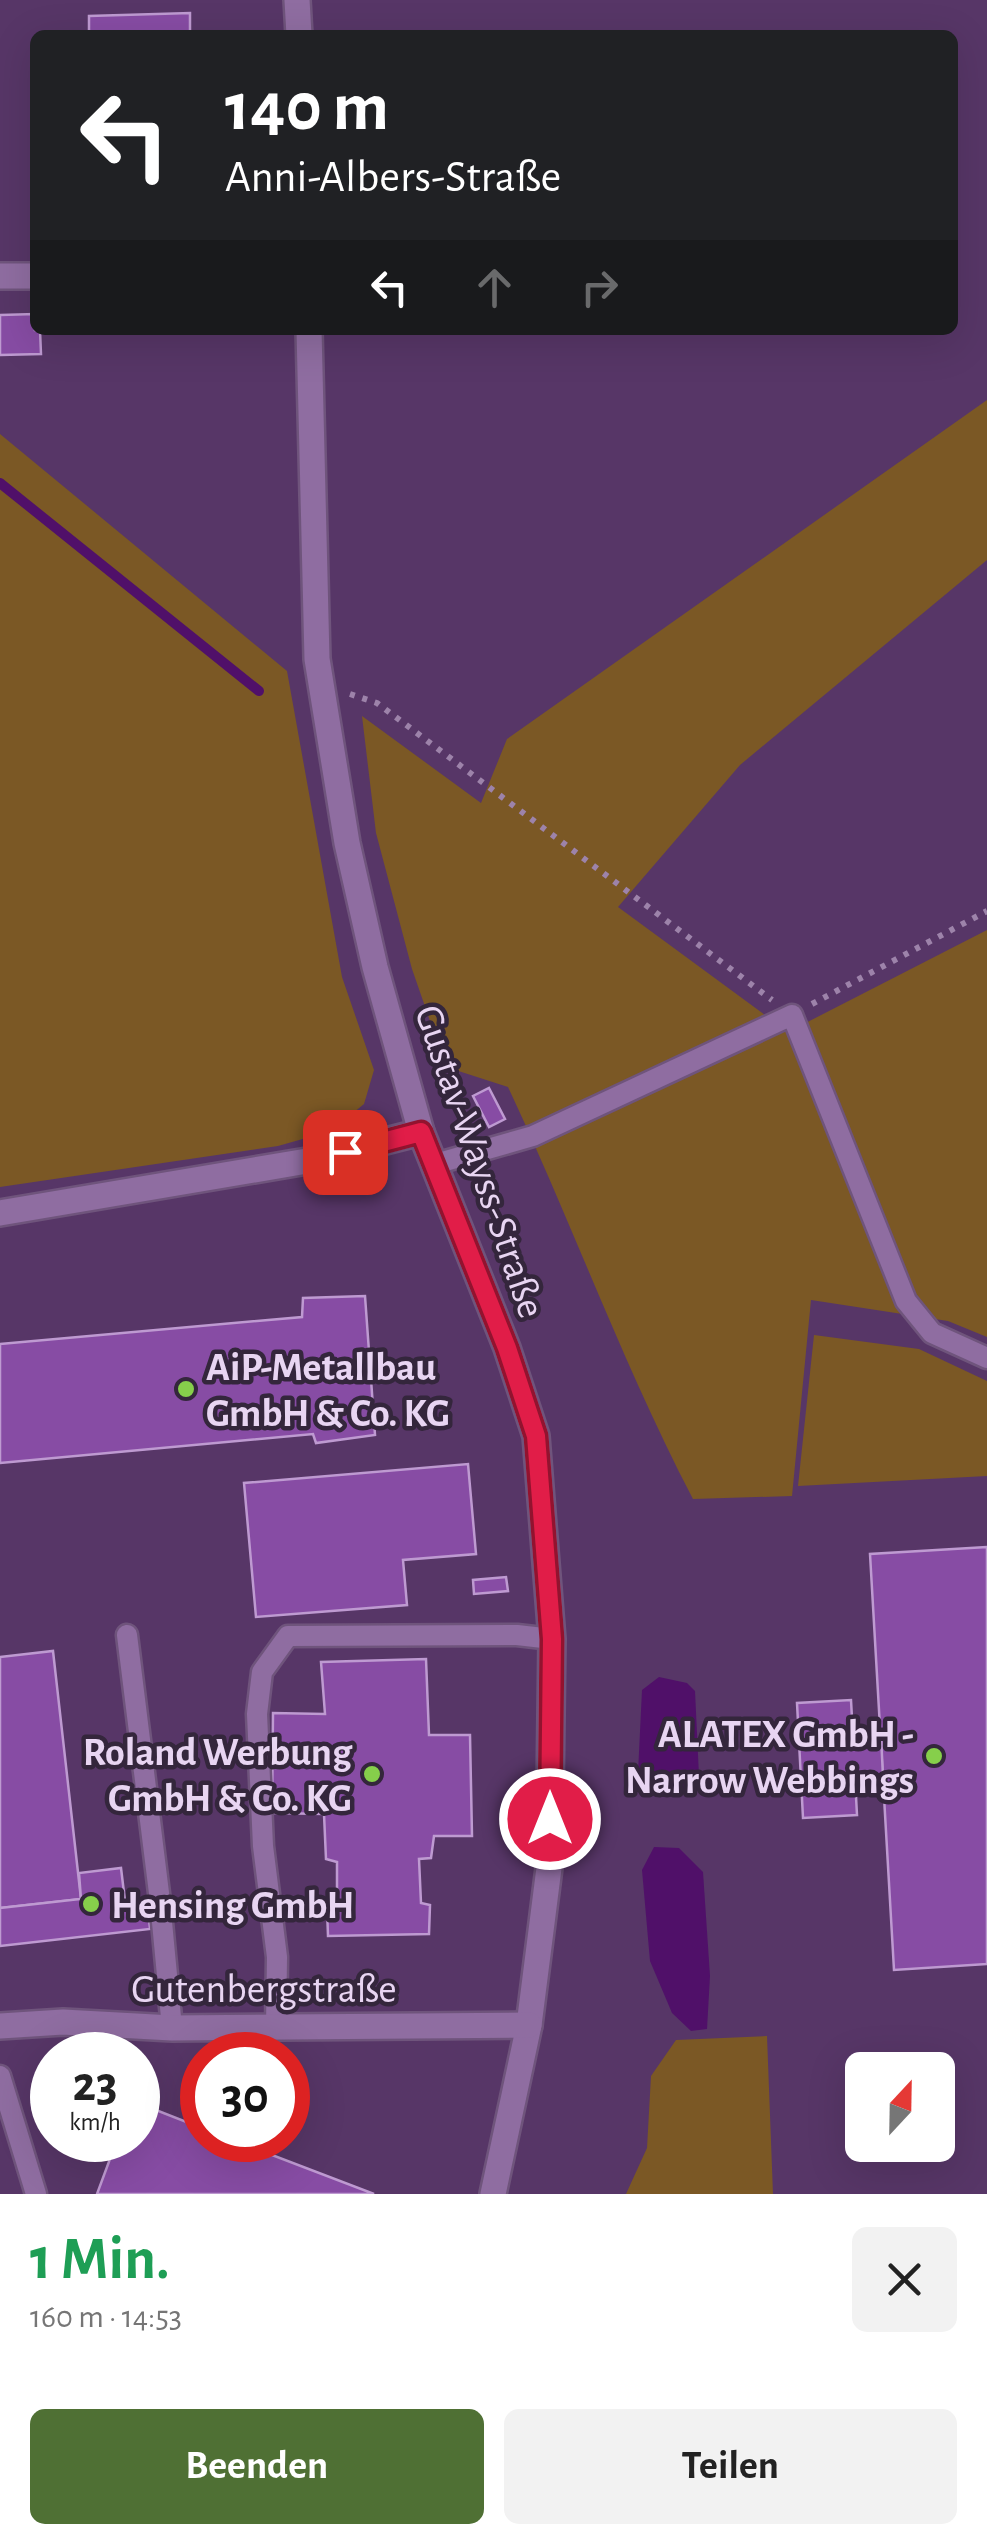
<!DOCTYPE html>
<html lang="de">
<head>
<meta charset="utf-8">
<style>
	:root { --surface:#fff; --page:#f2f2f2; --text:#222; --muted:#767676; --accent:#4f7034 }
	body { margin:0; font-family:"Alegreya Sans",sans-serif; background:var(--page); color:var(--text); height:100vh; display:flex; flex-direction:column; font-size:38px; white-space:nowrap }
	* { box-sizing:border-box; margin:0 }
	p { font-size:32px; color:var(--muted) }
	.icon { flex:none; width:55px; height:55px; fill:none; stroke:currentColor; stroke-width:2; stroke-linecap:round; stroke-linejoin:round }
	.map { position:relative; height:2194px; overflow:hidden }
	.details { display:flex; flex-direction:column; background:var(--surface); flex:1 }
	.details>* { flex:none }
	.guide { position:absolute; left:30px; top:30px; width:928px; height:305px; border-radius:15px; box-shadow:0 10px 40px #0002; background:#202124; color:#fff; overflow:hidden }
	.needle { width:65px; rotate:22deg }
	.fabs { position:absolute; left:845px; top:2052px; display:grid; gap:20px }
	.fabs a { display:grid; place-items:center; width:110px; height:110px; border-radius:15px; background:var(--surface); box-shadow:0 10px 40px #0002; font-size:50px }
	.speed { position:absolute; left:30px; top:2032px; display:flex; gap:20px; font-size:50px; font-weight:700; text-align:center }
	.speed>* { display:grid; place-content:center; width:130px; height:130px; border-radius:50%; background:var(--surface); box-shadow:0 10px 40px #0002; line-height:1 }
	.speed small { font-size:25px; font-weight:400 }
	.speed .limit { border:15px solid #d22; background:#fff; color:#111 }
	.pin { position:absolute; display:grid; place-items:center; width:85px; height:85px; color:#fff; margin:-42px; border-radius:20px; box-shadow:0 5px 15px #0006 }
	.me { position:absolute; width:110px; margin:-55px; rotate:0deg; stroke-linejoin:round; filter:drop-shadow(0 0 8px #0008) }
	.turn { display:flex; align-items:center; gap:35px; height:210px; padding:0 30px; font-size:45px }
	.turn .icon { width:130px; height:130px; stroke-width:2.5 }
	.turn b { display:block; font-size:70px; line-height:85px }
	.lanes { display:flex; align-items:center; height:95px; padding:0 30px; background:#0003; justify-content:center; gap:50px; direction:ltr }
	.lanes .off { opacity:.35 }
	.round { display:grid; place-items:center; flex:none; width:105px; height:105px; border-radius:15px; background:var(--page) }
	.headline { display:flex; align-items:center; justify-content:space-between; height:170px; padding:0 30px }
	h1 { font-size:60px; font-weight:600; line-height:75px; color:#1e9e55 }
	.primary-button { display:flex; gap:20px; margin-top:auto; padding:20px 30px }
	.primary-button a { flex:1; height:115px; border-radius:15px; background:var(--accent); color:#fff; font-size:40px; font-weight:600; line-height:115px; text-align:center }
	.primary-button a+a { background:var(--page); color:var(--text) }
	.map>svg:first-child { display:block }
	.green { fill:#7b5825 }
	.water { fill:#501069 }
	.lines { fill:none; stroke-linecap:round; stroke-linejoin:round }
	.stream { stroke:#501069; stroke-width:10 }
	.building { fill:#874ca4; stroke:#be9ad1; stroke-width:2.5 }
	.service-casing { stroke:#6f547c; stroke-width:25 }
	.minor-casing { stroke:#6f547c; stroke-width:30 }
	.path { stroke:#9d83aa; stroke-width:6; stroke-dasharray:5 8; stroke-linecap:butt }
	.service { stroke:#8f6da1; stroke-width:20 }
	.minor { stroke:#8f6da1; stroke-width:25 }
	.route-casing { stroke:#92132f; stroke-width:25 }
	.route { stroke:#e11d48; stroke-width:18 }
	.poi-dot { fill:#86cf4b; stroke:#34263c; stroke-width:4 }
	.labels { text-anchor:middle; stroke-width:9; stroke-linejoin:round; paint-order:stroke }
	.street-label { font-size:40px; fill:#e8d5f2; stroke:#34263c }
	.poi-label { font-size:40px; font-weight:bold; fill:#e8d5f2; stroke:#34263c; text-anchor:start }
</style>
</head>
<body>
<div class="map">
<svg width="987" height="2194" viewBox="0 0 987 2194">
	<rect width="100%" height="100%" fill="#573667"/>
	<!-- green -->
	<g class="green">
		<path d="M987,400V560L740,765L618,907L788,1032L987,930V1337L948,1321L811,1300L792,1496L693,1499C623,1365 572,1223 508,1087L446,1067L412,969L376,833L362,716L481,803L507,739Z"/>
		<path d="M0,434L287,671L342,977L374,1070L364,1104L331,1131L278,1146L0,1187Z"/>
		<path d="M814,1335L919,1349L987,1381V1476L798,1486Z"/>
		<path d="M767,2036L773,2194H626L647,2148L651,2076L676,2040Z"/>
	</g>
	<!-- water -->
	<g class="water">
		<path d="M659,1677L687,1683L695,1691L699,1776L697,1785L687,1789L647,1787L638,1773L642,1690Z"/>
		<path d="M654,1847L679,1848L703,1872L710,1976L707,2029L691,2031L672,2013L650,1961L642,1870Z"/>
	</g>
	<g class="lines">
		<!-- stream -->
		<path class="stream" d="M0,483L259,691"/>
	</g>
	<!-- building -->
	<g class="building">
		<path d="M190,13V35H89V16Z"/>
		<path d="M35,314V330H40L41,354L0,355V315Z"/>
		<path d="M489,1088L505,1119L489,1127L473,1096Z"/>
		<path d="M365,1296L375,1435L316,1443L313,1434L0,1463V1344L302,1317L303,1298Z"/>
		<path d="M468,1464L476,1554L403,1560L407,1605L256,1617L244,1483Z"/>
		<path d="M987,1547V1964L894,1970L870,1554Z"/>
		<path d="M506,1577L508,1591L474,1594L473,1580Z"/>
		<path d="M53,1651L81,1899L0,1908V1657Z"/>
		<path d="M426,1659L429,1735H470L472,1836H434L431,1858L419,1859L421,1903L430,1905L429,1934L328,1936L327,1908L337,1907V1862L326,1859L324,1814L272,1813L273,1713L325,1714L321,1662Z"/>
		<path d="M851,1700L853,1737L881,1735L883,1777L855,1778L857,1815L803,1818L797,1703Z"/>
		<path d="M121,1868L125,1901L147,1898L150,1929L0,1946V1908L81,1899L79,1873Z"/>
		<path d="M138,2103L202,2128V2140H233L374,2194H97L117,2140H138Z"/>
	</g>
	<g class="lines">
		<defs>
			<g id="service">
				<path d="M435,1164L533,1136L792,1015L906,1301L932,1333L987,1358"/>
				<path d="M127,1635L160,1901L172,2028"/>
				<path d="M276,2028L277,1957L263,1846L257,1714L262,1672L288,1636L517,1635L552,1639"/>
				<path d="M0,2076L36,2194"/>
			</g>
			<g id="minor">
				<path d="M297,0L299,35"/>
				<path d="M0,276H35"/>
				<path d="M309,330L317,659L347,843L375,967L421,1132L507,1348L536,1436L552,1639L549,1868L529,2025L493,2194"/>
				<path d="M0,1213L307,1161L421,1132"/>
				<path d="M0,2026L63,2022L172,2028L529,2025"/>
			</g>
		</defs>
		<!-- service casing -->
		<use href="#service" class="service-casing"/>
		<!-- minor casing -->
		<use href="#minor" class="minor-casing"/>
		<!-- path -->
		<g class="path">
			<path d="M350,694L377,703L772,1000"/>
			<path d="M812,1004L987,911"/>
		</g>
		<!-- service -->
		<use href="#service" class="service"/>
		<!-- minor -->
		<use href="#minor" class="minor"/>
	</g>
	<g class="lines">
		<defs>
			<path id="route" d="M345,1152L421,1132L507,1348L536,1436L552,1639L550,1819"/>
		</defs>
		<!-- route casing -->
		<use href="#route" class="route-casing"/>
		<!-- route -->
		<use href="#route" class="route"/>
	</g>
	<!-- markers -->
	<g class="poi-dot">
		<circle cx="186" cy="1389" r="10"/>
		<circle cx="934" cy="1756" r="10"/>
		<circle cx="372" cy="1774" r="10"/>
		<circle cx="91" cy="1904" r="10"/>
	</g>
	<g class="labels">
		<!-- street labels -->
		<g class="street-label">
			<text transform="translate(481 1161) rotate(71)" y="14">Gustav-Wayss-Straße</text>
			<text x="264" y="2002">Gutenbergstraße</text>
		</g>
		<!-- poi labels -->
		<g class="poi-label">
			<text x="206" y="1380">AiP-Metallbau<tspan x="206" dy="46">GmbH &amp; Co. KG</tspan></text>
			<text x="914" y="1747" text-anchor="end">ALATEX GmbH -<tspan x="914" dy="46">Narrow Webbings</tspan></text>
			<text x="352" y="1765" text-anchor="end">Roland Werbung<tspan x="352" dy="46">GmbH &amp; Co. KG</tspan></text>
			<text x="111" y="1918">Hensing GmbH</text>
		</g>
	</g>
</svg>
<div class="fabs">
<a><svg class="needle" viewBox="-14 -14 28 28"><path d="M0-13l5 13h-10z" fill="#e53935"/><path d="M0 13l5-13h-10z" fill="#767676"/></svg></a>
</div>
<div class="speed"><div>23<small>km/h</small></div><div class="limit">30</div></div>
<div class="pin" style="left:345px;top:1152px;background:#d93025"><svg class="icon" aria-label="arrive" viewBox="0 0 24 24"><path d="M6 21V4h12l-3 4 3 4H6"/></svg></div>
<svg class="me" style="left:550px;top:1819px" viewBox="-20 -20 40 40"><circle r="17" fill="#e11d48" stroke="#fff" stroke-width="3"/><path d="M0-11L8 9 0 5-8 9z" fill="#fff"/></svg>
<div class="guide">
<div class="turn"><svg class="icon" aria-label="left" viewBox="0 0 24 24"><path d="M17 20v-9H6M10 6l-5 5 5 5"/></svg><div><b>140 m</b>Anni-Albers-Straße</div></div>
<div class="lanes"><svg class="icon" aria-label="left" viewBox="0 0 24 24"><path d="M17 20v-9H6M10 6l-5 5 5 5"/></svg><svg class="icon off" aria-label="ahead" viewBox="0 0 24 24"><path d="M12 20V5M6 11l6-6 6 6"/></svg><svg class="icon off" aria-label="right" viewBox="0 0 24 24"><path d="M7 20v-9h11M14 6l5 5-5 5"/></svg></div>
</div>
</div>
<section class="details">
<div class="headline"><div><h1>1 Min.</h1><p>160 m · 14:53</p></div><a class="round"><svg class="icon" aria-label="close" viewBox="0 0 24 24"><path d="M6 6l12 12M18 6L6 18"/></svg></a></div>
<div class="primary-button"><a>Beenden</a><a>Teilen</a></div>
</section>
</body>
</html>
